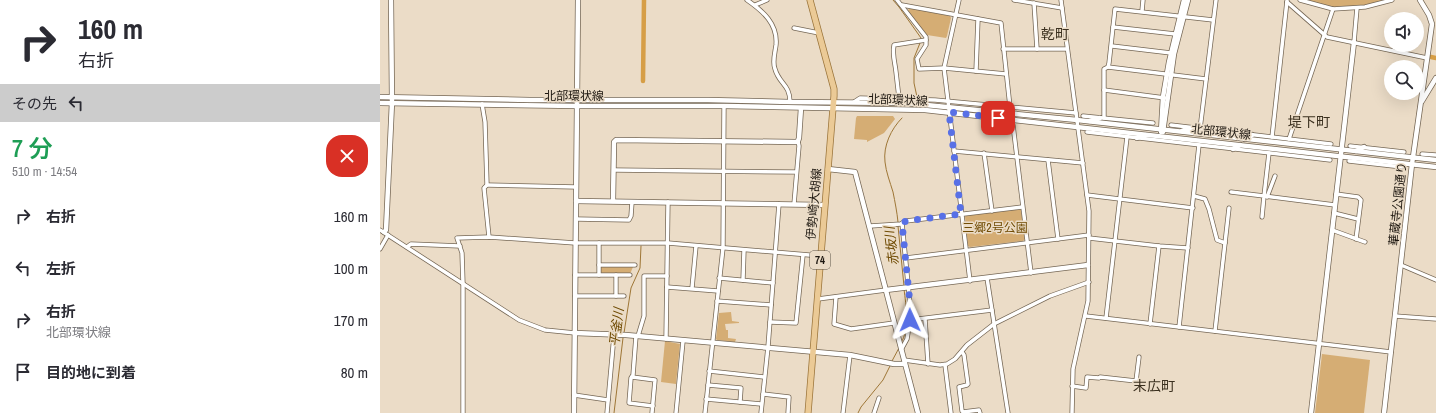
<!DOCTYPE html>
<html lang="ja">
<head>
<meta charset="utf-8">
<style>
	:root { --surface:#fff; --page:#f2f2f3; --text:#2b2b33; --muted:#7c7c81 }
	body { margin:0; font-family:"Archivo Narrow","Noto Sans JP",sans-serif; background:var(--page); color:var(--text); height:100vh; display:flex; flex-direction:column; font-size:15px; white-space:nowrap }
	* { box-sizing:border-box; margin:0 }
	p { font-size:13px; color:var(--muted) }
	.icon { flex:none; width:22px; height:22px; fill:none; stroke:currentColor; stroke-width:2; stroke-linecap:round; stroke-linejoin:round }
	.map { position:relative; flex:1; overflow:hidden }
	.panel { display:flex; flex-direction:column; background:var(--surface); width:380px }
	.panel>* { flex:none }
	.banner { background:#fff; color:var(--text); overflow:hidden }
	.controls { position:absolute; left:1004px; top:12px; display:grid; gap:8px }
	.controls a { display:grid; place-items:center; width:40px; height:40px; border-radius:50%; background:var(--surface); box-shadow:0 4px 16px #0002; font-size:20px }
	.pin { position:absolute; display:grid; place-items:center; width:34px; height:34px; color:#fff; margin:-17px; border-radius:8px; box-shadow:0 2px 6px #0006 }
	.me { position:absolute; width:44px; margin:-22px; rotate:359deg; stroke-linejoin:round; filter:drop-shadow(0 0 3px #0008) }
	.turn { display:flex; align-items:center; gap:14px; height:84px; padding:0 12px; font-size:18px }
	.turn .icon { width:52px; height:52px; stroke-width:2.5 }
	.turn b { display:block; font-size:28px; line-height:34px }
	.then { display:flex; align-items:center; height:38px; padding:0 12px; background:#0003; gap:8px; font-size:15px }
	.round { display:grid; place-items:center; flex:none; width:42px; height:42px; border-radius:16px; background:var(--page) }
	.summary { display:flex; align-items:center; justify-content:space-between; height:68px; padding:0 12px }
	h1 { font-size:24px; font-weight:600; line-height:30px; color:#1e9e55 }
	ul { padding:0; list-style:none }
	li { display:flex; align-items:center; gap:12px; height:52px; padding:0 12px }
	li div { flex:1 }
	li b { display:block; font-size:15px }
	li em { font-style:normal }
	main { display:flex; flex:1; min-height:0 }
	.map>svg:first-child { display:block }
	.green { fill:#d5ad74 }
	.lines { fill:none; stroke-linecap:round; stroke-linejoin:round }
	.stream { stroke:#9e7636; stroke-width:1 }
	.canal { stroke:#d69e46; stroke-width:4.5 }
	.minor-casing { stroke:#756755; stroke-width:5 }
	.tertiary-casing { stroke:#756755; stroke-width:6 }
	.primary-casing { stroke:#9a743a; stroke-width:7 }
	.minor { stroke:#fff; stroke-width:3.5 }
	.tertiary { stroke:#fff; stroke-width:4.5 }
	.primary { stroke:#ebca96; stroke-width:5.5 }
	.route { stroke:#5870e6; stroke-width:7; stroke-dasharray:0 12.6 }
	.labels { text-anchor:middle; stroke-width:3; stroke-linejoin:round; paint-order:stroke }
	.shield { fill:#ebdcc7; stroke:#5b5247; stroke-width:1 }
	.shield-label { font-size:11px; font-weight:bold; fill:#1d1710 }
	.street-label { font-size:12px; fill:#1d1710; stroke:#ebdcc7 }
	.park-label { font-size:12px; fill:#714c04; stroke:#ebdcc7 }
	.water-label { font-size:13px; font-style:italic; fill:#6f4a02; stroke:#ebdcc7 }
	.quarter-label { font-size:14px; fill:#3b301f; stroke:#ebdcc7 }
</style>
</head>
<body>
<main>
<section class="panel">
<div class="banner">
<div class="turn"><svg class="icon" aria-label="right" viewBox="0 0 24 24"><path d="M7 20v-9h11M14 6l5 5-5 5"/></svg><div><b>160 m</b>右折</div></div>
<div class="then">その先<svg class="icon" aria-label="left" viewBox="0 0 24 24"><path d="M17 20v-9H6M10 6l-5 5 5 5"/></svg></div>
</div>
<div class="summary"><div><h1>7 分</h1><p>510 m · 14:54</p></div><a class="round" style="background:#d93025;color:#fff"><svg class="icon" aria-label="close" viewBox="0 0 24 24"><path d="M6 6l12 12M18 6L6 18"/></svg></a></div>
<ul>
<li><svg class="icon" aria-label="right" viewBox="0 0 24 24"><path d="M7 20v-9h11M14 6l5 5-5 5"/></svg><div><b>右折</b></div><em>160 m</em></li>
<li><svg class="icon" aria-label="left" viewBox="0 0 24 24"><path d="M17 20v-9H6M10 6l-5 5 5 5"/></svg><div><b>左折</b></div><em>100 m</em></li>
<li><svg class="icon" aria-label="right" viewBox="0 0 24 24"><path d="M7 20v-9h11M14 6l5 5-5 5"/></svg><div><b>右折</b><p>北部環状線</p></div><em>170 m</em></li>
<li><svg class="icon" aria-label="arrive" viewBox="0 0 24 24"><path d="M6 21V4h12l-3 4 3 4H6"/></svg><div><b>目的地に到着</b></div><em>80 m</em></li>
</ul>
</section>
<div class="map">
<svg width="1056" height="413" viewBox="0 0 1056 413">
	<rect width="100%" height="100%" fill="#ebdcc7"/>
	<!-- green -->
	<g class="green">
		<path d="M925,0H1005L987,5L951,8Z"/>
		<path d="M529,8L570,16L571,18L567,36L566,38L547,35L535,21L528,11Z"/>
		<path d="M477,116H513L515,119L504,133L487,142V140L474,139L476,118Z"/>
		<path d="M639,209L641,210L645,239L643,241L590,247L588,246L585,217L586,215Z"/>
		<path d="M221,267H253L250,274H222L221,272Z"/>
		<path d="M351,312L352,321L359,322V323L345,324L346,330H348V338L356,339L355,342L337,340L336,339L339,313Z"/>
		<path d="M285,341L300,344L296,384L281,382Z"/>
		<path d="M942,354L990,360L984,413H935Z"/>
	</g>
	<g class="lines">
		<!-- stream -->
		<g class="stream">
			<path d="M513,0L519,7L541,38V40"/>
			<path d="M537,97L534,83V58L540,43"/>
			<path d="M518,222C517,212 515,202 513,192C510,182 506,172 505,162C503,146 511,129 522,118"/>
			<path d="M518,226L524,286"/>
			<path d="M244,333L251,288L260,268L261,246"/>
			<path d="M521,343C530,328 526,306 524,289"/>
			<path d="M512,361L519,348"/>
			<path d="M234,413L243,338"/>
			<path d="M478,413L481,407L503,380L510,366"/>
		</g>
		<!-- canal -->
		<g class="canal">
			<path d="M1051,57L1056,58"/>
			<path d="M263,81L264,0"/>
		</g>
		<defs>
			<g id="minor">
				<path d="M367,0C383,11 398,24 396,45C395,53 392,62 395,69C399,84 410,84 410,102"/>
				<path d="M517,0L546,37V45L537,59L539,69L564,68L626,74"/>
				<path d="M579,0L564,68L590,281"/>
				<path d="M634,0L682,8"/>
				<path d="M681,0L709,211L708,301L693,369L692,413"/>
				<path d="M920,0L953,9L985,7L1012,0"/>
				<path d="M907,2L947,37L1047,58"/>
				<path d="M654,3L657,49"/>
				<path d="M375,5L387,0"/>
				<path d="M522,5L621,23L630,107"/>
				<path d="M762,11L763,0"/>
				<path d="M733,27L795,34"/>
				<path d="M414,28L439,33"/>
				<path d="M974,42L977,8"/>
				<path d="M732,46L791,53"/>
				<path d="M623,49H687"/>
				<path d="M728,67L826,79"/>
				<path d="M596,71L598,19"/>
				<path d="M724,90L785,98"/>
				<path d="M519,98C518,89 517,80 516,72C515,62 512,55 514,45L546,40"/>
				<path d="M474,102L480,98L555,100L696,113"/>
				<path d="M102,104L105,122L107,185L104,188L109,237"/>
				<path d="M703,116L773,123"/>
				<path d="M724,118V69L728,67L729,63L735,9L833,20"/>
				<path d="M633,125L651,273"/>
				<path d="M791,125L951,144"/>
				<path d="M820,129L836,0"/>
				<path d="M707,132L950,160"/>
				<path d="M892,137L907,1"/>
				<path d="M909,139L953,9"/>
				<path d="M970,146L1024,152"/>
				<path d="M574,151L703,163"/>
				<path d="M604,153L612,211"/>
				<path d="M889,153L884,196L955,205"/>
				<path d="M1042,154L1056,155"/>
				<path d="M668,160L678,239"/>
				<path d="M969,161L1022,167"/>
				<path d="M234,170L416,172"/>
				<path d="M107,185L196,187"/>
				<path d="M851,192L884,196L882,217"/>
				<path d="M956,194L978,197L981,200L976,239"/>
				<path d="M707,195L813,208"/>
				<path d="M814,196L825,199L829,209L837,240L845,243"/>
				<path d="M887,197L895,176"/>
				<path d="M414,204L419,146L418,141"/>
				<path d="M954,213L978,219"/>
				<path d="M196,219L249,220L251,216L252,202"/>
				<path d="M490,226L521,224L526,221L642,207"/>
				<path d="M0,230L139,320L165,330L195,333"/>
				<path d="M952,230L985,242"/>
				<path d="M709,238L779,246L808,248"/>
				<path d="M27,247L31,244L80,246"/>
				<path d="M0,249L8,235"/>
				<path d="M526,258L709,235"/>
				<path d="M219,265H255"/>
				<path d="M1021,265L1056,280"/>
				<path d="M195,275H250"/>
				<path d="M219,275V243"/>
				<path d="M236,275V296"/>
				<path d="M339,278L393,283"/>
				<path d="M607,278L628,413"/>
				<path d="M363,280L364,250"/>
				<path d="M287,287L338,291"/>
				<path d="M312,288L316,246"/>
				<path d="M195,296H244"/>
				<path d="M456,297L454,324L471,329L514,323"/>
				<path d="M438,299L506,290"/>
				<path d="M337,301L391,305"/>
				<path d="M706,316L1011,352"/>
				<path d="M1015,316L1056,319"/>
				<path d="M726,318L747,137"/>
				<path d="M545,319L548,364"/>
				<path d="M530,320L612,310"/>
				<path d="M390,322L416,323L423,255"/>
				<path d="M770,324L779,246"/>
				<path d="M799,327L819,145"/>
				<path d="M835,331L849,208"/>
				<path d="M256,336L253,375L251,378L249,403L273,406"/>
				<path d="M258,336L264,316V276H287"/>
				<path d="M286,339L288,202"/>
				<path d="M521,350L527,339L530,320V304L522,223"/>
				<path d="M582,352L584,355L588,384L587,385L579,387L582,411L583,412L599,410L600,413"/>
				<path d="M524,360L560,365L567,364L575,359L587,345L614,324L670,296L709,282"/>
				<path d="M565,365L571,413"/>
				<path d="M329,371L384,377"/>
				<path d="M252,377L275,380L272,413"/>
				<path d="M328,385L361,388L360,402"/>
				<path d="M692,386L706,388L707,377L719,378L720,377L756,381L759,357"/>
				<path d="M383,394L409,397L408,413"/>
				<path d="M194,395L228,400"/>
				<path d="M326,399L381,404"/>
				<path d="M83,413V284L82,253L77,238L109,237L195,243H288L441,256"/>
				<path d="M227,413L234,335"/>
				<path d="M296,413L303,341"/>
				<path d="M325,413L343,248L344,106"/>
				<path d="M381,413L388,347L399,204"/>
				<path d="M463,413L470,355"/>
				<path d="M494,413L499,398"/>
			</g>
			<g id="tertiary">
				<path d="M0,97L150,100H328L410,102L526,103L697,120L1056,160"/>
				<path d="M1042,101L1056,78"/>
				<path d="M0,103L197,106H344L545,110L1056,167"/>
				<path d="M710,121L720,118"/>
				<path d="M802,131L811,128"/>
				<path d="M781,132L783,97L789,62L804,0"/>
				<path d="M783,132L794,54L808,0"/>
				<path d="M757,138L765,135"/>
				<path d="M865,139L872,135"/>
				<path d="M853,149L860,145"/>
				<path d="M976,151L984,147"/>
				<path d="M448,169L475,172L538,413"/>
				<path d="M196,201L445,205"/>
				<path d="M233,201L234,142L236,140L416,142L418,141L419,138L421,108"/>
				<path d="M4,232L6,230L12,102L11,0"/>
				<path d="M506,290L708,265"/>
				<path d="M195,333L246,335L470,355L514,364H525"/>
				<path d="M194,413L198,0"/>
				<path d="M931,413L974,42"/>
				<path d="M1004,413L1032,164L1052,24L1049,15L1040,0"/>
			</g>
			<path id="primary" d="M428,413L454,96V89L430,0"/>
		</defs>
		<!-- minor casing -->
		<use href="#minor" class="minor-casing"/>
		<!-- tertiary casing -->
		<use href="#tertiary" class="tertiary-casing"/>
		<!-- primary casing -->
		<use href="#primary" class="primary-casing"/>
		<!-- minor -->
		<use href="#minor" class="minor"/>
		<!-- tertiary -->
		<use href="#tertiary" class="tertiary"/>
		<!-- primary -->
		<use href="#primary" class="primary"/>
	</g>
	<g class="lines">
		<!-- route -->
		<path class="route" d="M530,320V304L522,223L526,221L581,214L569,112L618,118"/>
	</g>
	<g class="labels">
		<!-- shield labels -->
		<rect class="shield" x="430" y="251" width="20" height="18" rx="3"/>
		<g class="shield-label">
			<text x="440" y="264">74</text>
		</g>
		<!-- street labels -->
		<g class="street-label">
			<text x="194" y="100">北部環状線</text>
			<text transform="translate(518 100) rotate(2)" y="4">北部環状線</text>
			<text transform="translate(841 132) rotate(6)" y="4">北部環状線</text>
			<text transform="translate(434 204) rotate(-85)" y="4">伊勢崎大胡線</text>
			<text transform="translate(1018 204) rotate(-84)" y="4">華蔵寺公園通り</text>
		</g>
		<!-- park labels -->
		<g class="park-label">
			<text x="615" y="232">三郷2号公園</text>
		</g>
		<!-- water labels -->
		<g class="water-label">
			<text transform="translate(511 246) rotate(-97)" y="5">赤坂川</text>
			<text transform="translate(236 327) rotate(-83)" y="5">平釜川</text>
		</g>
		<!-- quarter labels -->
		<g class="quarter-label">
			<text x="675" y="39">乾町</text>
			<text x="929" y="127">堤下町</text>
			<text x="774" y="391">末広町</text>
		</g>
	</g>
</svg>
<div class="controls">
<a><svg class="icon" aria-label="sound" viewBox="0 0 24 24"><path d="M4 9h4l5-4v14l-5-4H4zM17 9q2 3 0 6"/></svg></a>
<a><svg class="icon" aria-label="search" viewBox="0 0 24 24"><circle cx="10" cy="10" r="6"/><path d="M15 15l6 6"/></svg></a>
</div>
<div class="pin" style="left:618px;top:118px;background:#d93025"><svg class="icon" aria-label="arrive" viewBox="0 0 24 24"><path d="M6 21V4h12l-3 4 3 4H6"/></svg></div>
<svg class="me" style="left:530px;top:320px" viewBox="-20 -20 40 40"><path d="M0-17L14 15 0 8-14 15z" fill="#5870e6" stroke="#fff" stroke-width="4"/></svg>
</div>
</main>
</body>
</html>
